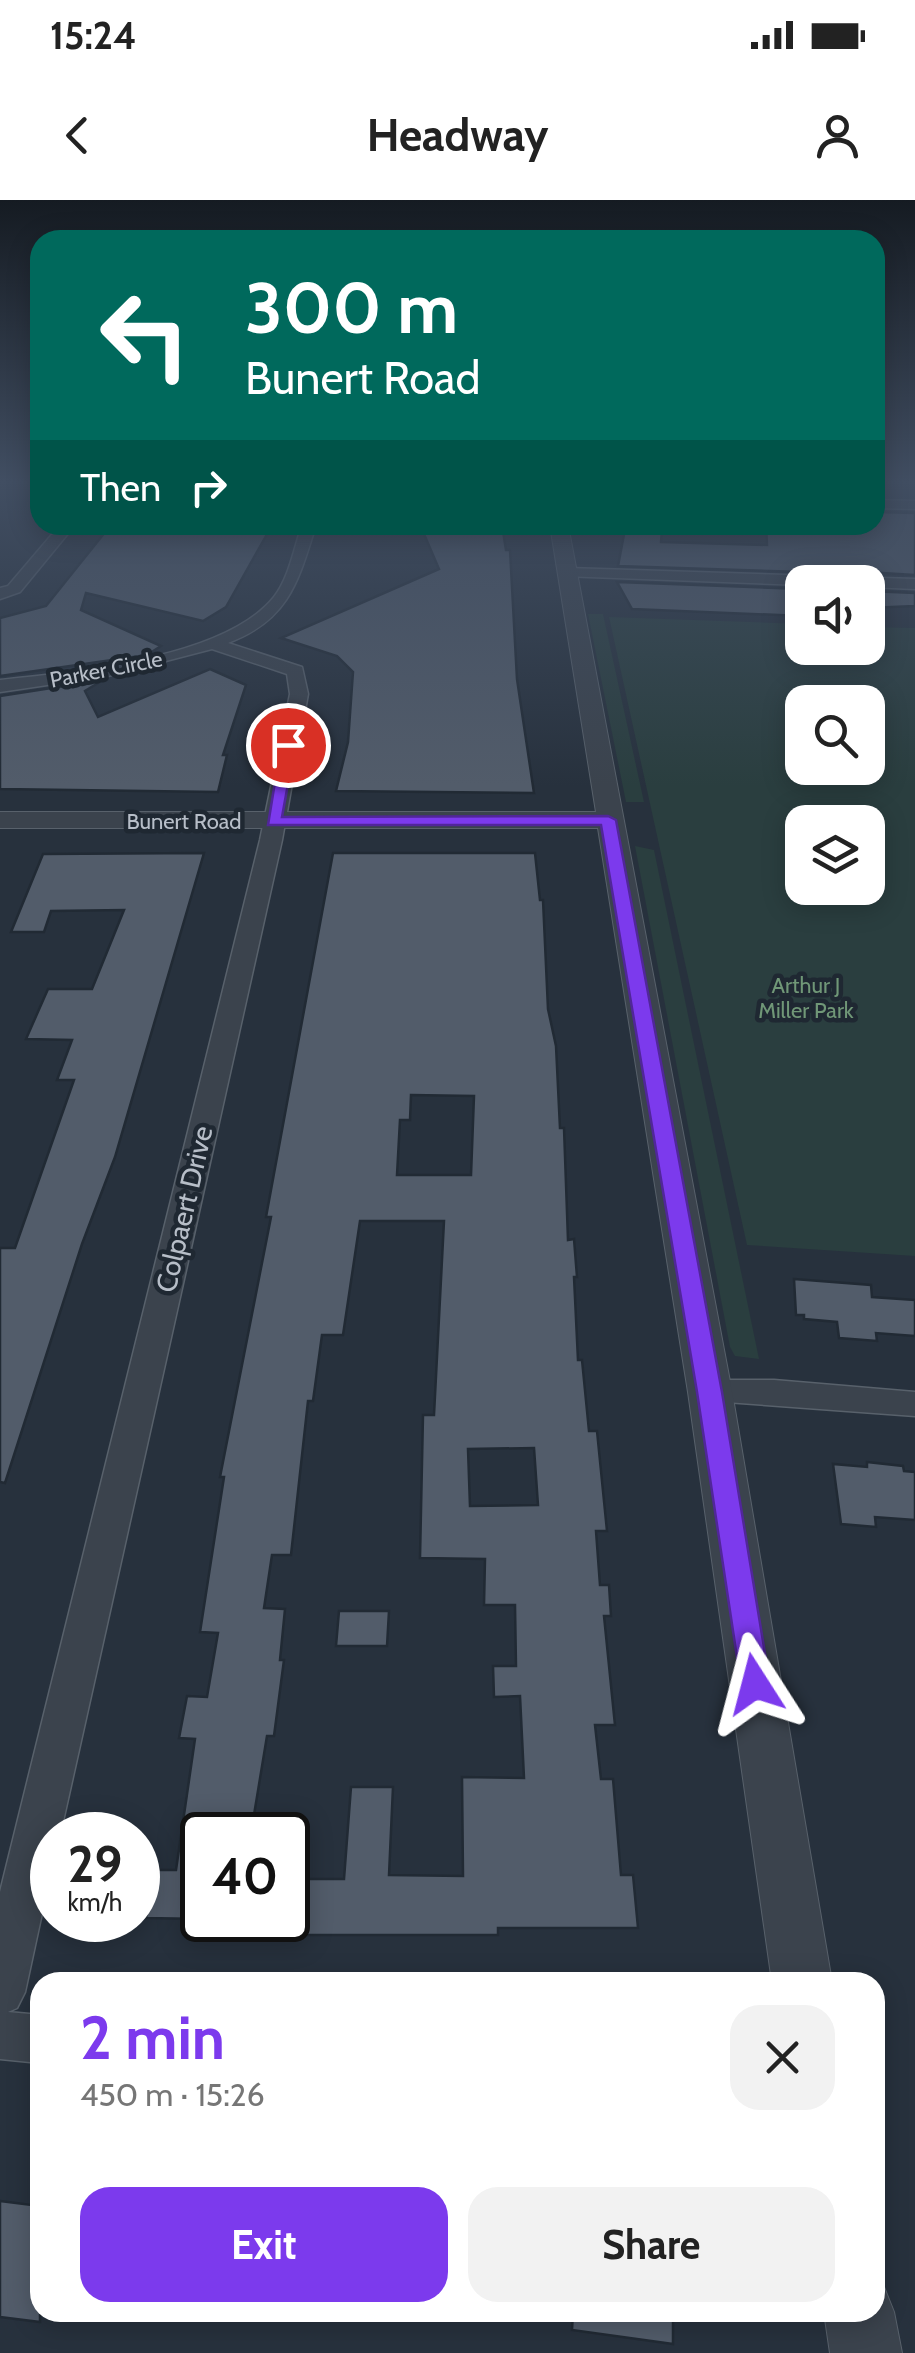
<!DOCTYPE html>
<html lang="en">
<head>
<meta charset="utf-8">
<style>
	:root { --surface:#fff; --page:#f2f2f2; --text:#222; --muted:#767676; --accent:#7c3aed }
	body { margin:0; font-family:Cabin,sans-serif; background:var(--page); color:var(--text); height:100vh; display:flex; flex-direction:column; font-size:38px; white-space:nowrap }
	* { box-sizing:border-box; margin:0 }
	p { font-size:32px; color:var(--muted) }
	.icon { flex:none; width:55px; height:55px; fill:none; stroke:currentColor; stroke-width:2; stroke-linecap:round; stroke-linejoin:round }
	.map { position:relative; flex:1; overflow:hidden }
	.drawer { position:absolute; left:30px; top:1772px; width:855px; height:350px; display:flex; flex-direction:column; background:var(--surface); border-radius:30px; box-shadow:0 5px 25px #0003 }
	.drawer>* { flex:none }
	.top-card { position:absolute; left:30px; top:30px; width:855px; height:305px; border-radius:30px; box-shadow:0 5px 25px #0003; background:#00695c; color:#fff; overflow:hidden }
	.tools { position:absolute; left:785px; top:365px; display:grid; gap:20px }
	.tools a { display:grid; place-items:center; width:100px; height:100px; border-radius:20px; background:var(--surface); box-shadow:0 5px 25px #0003; font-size:50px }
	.speed { position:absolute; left:30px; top:1612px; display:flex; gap:20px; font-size:50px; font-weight:700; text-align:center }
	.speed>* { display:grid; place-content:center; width:130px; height:130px; border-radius:50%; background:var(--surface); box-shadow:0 5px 25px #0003; line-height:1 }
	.speed small { font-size:25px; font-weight:400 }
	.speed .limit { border:5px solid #111; border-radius:15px; background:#fff; color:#111 }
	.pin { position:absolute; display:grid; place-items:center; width:85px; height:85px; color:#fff; margin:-42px; border:5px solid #fff; border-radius:50%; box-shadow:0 2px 10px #0007 }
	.me { position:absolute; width:110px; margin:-55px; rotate:351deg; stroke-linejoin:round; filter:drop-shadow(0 0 8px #0008) }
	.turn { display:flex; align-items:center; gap:35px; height:210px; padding:0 50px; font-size:45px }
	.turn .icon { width:130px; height:130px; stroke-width:2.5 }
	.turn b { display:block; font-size:70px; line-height:85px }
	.then { display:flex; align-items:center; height:95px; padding:0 50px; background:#0003; gap:20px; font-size:38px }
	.round { display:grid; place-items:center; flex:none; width:105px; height:105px; border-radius:30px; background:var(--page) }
	.head { display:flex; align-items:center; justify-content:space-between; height:170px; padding:0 50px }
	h1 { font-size:60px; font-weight:700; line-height:75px; color:var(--accent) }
	.button { display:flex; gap:20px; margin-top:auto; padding:20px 50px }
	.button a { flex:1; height:115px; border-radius:30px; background:var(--accent); color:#fff; font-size:40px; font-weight:700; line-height:115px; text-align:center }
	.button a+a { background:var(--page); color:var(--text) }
	.status { display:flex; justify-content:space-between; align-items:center; height:70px; padding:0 50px; background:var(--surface); direction:ltr }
	.status svg { height:28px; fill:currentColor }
	header { display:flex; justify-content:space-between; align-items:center; height:130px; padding:0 50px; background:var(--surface); font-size:45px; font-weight:700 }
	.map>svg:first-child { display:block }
	.green { fill:#2a3e3f; fill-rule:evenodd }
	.building { fill:#525c6a; stroke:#212a34; stroke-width:2.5; fill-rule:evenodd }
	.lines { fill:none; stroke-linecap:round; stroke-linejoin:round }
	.minor-casing { stroke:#58616b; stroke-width:3 }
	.tertiary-casing { stroke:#58616b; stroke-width:2 }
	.minor { fill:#3b434d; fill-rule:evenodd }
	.tertiary { fill:#3b434d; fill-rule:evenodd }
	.route { fill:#7c3aed; stroke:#51269a; stroke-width:2.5 }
	.labels { text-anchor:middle; stroke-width:9; stroke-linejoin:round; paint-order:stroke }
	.far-street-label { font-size:22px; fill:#b7bec8; stroke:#1f2832 }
	.far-park-label { font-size:22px; fill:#709777; stroke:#1f2832 }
	.street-label { font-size:28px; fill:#b7bec8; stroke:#1f2832 }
</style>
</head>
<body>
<div class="status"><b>15:24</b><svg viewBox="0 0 49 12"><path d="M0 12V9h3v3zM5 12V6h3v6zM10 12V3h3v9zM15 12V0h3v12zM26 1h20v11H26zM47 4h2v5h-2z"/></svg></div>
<header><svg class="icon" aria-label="back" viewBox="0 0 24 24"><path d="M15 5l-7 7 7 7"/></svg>Headway<svg class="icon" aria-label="person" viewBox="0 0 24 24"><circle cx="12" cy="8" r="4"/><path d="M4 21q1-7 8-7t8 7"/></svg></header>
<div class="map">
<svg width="915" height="2153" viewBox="0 0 915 2153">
	<rect width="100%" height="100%" fill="#27313d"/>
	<!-- green -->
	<g class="green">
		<path d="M588,414H603L644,602H626Z"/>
		<path d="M609,417L802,424V448H868V427L915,428V1056L747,1045ZM802,502H868V568H802ZM802,622H868V688H802Z"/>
		<path d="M635,646L654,650L759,1159L735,1156L730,1147Z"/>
	</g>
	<!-- building -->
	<g class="building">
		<path d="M875,312L915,313V375L802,368V372L618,366L625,329L662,330L661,342L767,345L766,325H875Z"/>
		<path d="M263,325L261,329H270L226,407L203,421L86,393L81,410L161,446L147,455L0,476V418L46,406L110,326Z"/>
		<path d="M502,325L506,350H510L517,479L534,593L336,591L348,542L353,472L337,456L281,438L439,369L421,327Z"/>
		<path d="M617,382L802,389V416L632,409Z"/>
		<path d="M868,391L915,393V406L868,408Z"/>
		<path d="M210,469L246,485L223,555H227L218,592L0,589V496L103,480L85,491L98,517Z"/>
		<path d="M204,653L115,957L82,1044L5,1283L0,1282V1048H15L74,880H57L72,840L26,839L48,789H92L124,710L51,711L44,732H11L43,654Z"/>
		<path d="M333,653H535L540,700H543L548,809L556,846L560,928H564L568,1040L574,1039L577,1077H574L578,1160H582L589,1231H597L607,1331H596L600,1385H609L611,1416H604L615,1525H595L601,1579H613L621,1675H633L638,1728H498V1735H288V1679H344L351,1587H393L389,1675L463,1676L462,1577L524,1578L520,1496L494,1497L493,1466H516L515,1405H484L485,1359L420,1358L423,1215H434L444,1021H360L343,1135H322L313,1201H308L291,1355H272L264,1408L285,1409L280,1460H284L274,1536H267L253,1621L202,1622V1719L146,1718L154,1670H176L195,1539L179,1538L187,1496L207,1497L218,1433L200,1432L224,1277H220L271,1017H266ZM411,895L474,896L471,975H397L400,920H410ZM534,1248L538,1305L470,1306L468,1249Z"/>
		<path d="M794,1079L871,1085L872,1097L915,1100V1136L876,1133L877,1141L839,1138L837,1122L804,1119V1115H796Z"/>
		<path d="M867,1262L903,1266L904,1271L915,1272V1320L875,1317L876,1327L841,1324L833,1264L867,1267Z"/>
		<path d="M339,1411H389L387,1446H336Z"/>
		<path d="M0,2001L40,2006V2122L0,2117Z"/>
		<path d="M573,2112H673V2144L572,2130Z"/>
	</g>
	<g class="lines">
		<defs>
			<g id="minor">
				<path d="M875,300L915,301V309L875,308Z"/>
				<path d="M60,325H75L20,392L0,399V388L8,386Z"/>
				<path d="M302,325H316C298,382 289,420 228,443L302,467L308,494L282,640L60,1635H52V1667L25,1792L17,1808L8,1812L40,1815V1863L0,1859V1692L260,640L290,494L287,474L212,449L108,476L0,492V480C75,472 225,458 274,397C289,378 294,348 302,325Z"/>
				<path d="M568,368L915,379V389L868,387V382L802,385L562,376V370Z"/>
				<path d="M710,1180H774L915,1192V1216L698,1200L692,1192L698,1184Z"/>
			</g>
			<g id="tertiary">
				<path d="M550,325H568L732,1192L832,1782H772L688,1192L598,628H0V612H596Z"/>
				<path d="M875,2084L884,2087L894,2112L902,2153H830L824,2112H875Z"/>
			</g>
		</defs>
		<!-- minor casing -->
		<use href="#minor" class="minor-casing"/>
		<!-- tertiary casing -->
		<use href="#tertiary" class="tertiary-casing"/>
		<!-- minor -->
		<use href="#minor" class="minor"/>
		<!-- tertiary -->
		<use href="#tertiary" class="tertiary"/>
	</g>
	<!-- sky -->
	<linearGradient id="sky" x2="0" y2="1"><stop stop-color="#151b22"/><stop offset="0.48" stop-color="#414e62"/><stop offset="1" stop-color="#414e62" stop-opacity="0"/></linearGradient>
	<rect width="915" height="586" fill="url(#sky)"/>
	<!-- route -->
	<path class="route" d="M288,541L295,545L282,617L608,616L616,620L722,1192L770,1484L766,1493L755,1496L745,1493L741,1484L697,1192L601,625H268L281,545Z"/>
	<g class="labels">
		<!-- far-street labels -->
		<g class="far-street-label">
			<text transform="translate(106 469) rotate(-11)" y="8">Parker Circle</text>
			<text x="184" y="629">Bunert Road</text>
		</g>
		<!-- far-park labels -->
		<g class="far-park-label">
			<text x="806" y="793">Arthur J<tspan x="806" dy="25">Miller Park</tspan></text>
		</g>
		<!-- street labels -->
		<g class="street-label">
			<text transform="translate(184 1009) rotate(-77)" y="10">Colpaert Drive</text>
		</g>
	</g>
</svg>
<div class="tools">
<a><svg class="icon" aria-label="sound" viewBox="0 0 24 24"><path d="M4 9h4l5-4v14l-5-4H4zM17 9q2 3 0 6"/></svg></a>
<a><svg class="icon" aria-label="search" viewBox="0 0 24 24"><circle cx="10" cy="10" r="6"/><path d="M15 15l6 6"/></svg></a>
<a><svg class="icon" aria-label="layers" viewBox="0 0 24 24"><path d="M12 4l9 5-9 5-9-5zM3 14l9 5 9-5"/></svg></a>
</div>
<div class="speed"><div>29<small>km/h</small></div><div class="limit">40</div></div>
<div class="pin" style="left:288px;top:545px;background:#d93025"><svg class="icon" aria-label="arrive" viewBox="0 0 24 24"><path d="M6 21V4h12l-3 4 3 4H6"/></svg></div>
<svg class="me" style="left:755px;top:1484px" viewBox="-20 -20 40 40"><path d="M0-17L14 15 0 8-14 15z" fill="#7c3aed" stroke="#fff" stroke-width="4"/></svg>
<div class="top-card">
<div class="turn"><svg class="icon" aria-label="left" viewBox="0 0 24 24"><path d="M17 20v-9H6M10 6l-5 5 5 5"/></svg><div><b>300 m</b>Bunert Road</div></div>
<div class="then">Then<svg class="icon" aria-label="right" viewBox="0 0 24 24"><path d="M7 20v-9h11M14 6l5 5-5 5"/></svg></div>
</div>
<section class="drawer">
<div class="head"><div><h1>2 min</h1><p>450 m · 15:26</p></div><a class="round"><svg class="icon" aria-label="close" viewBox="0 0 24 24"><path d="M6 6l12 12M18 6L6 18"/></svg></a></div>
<div class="button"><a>Exit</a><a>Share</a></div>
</section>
</div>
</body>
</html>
